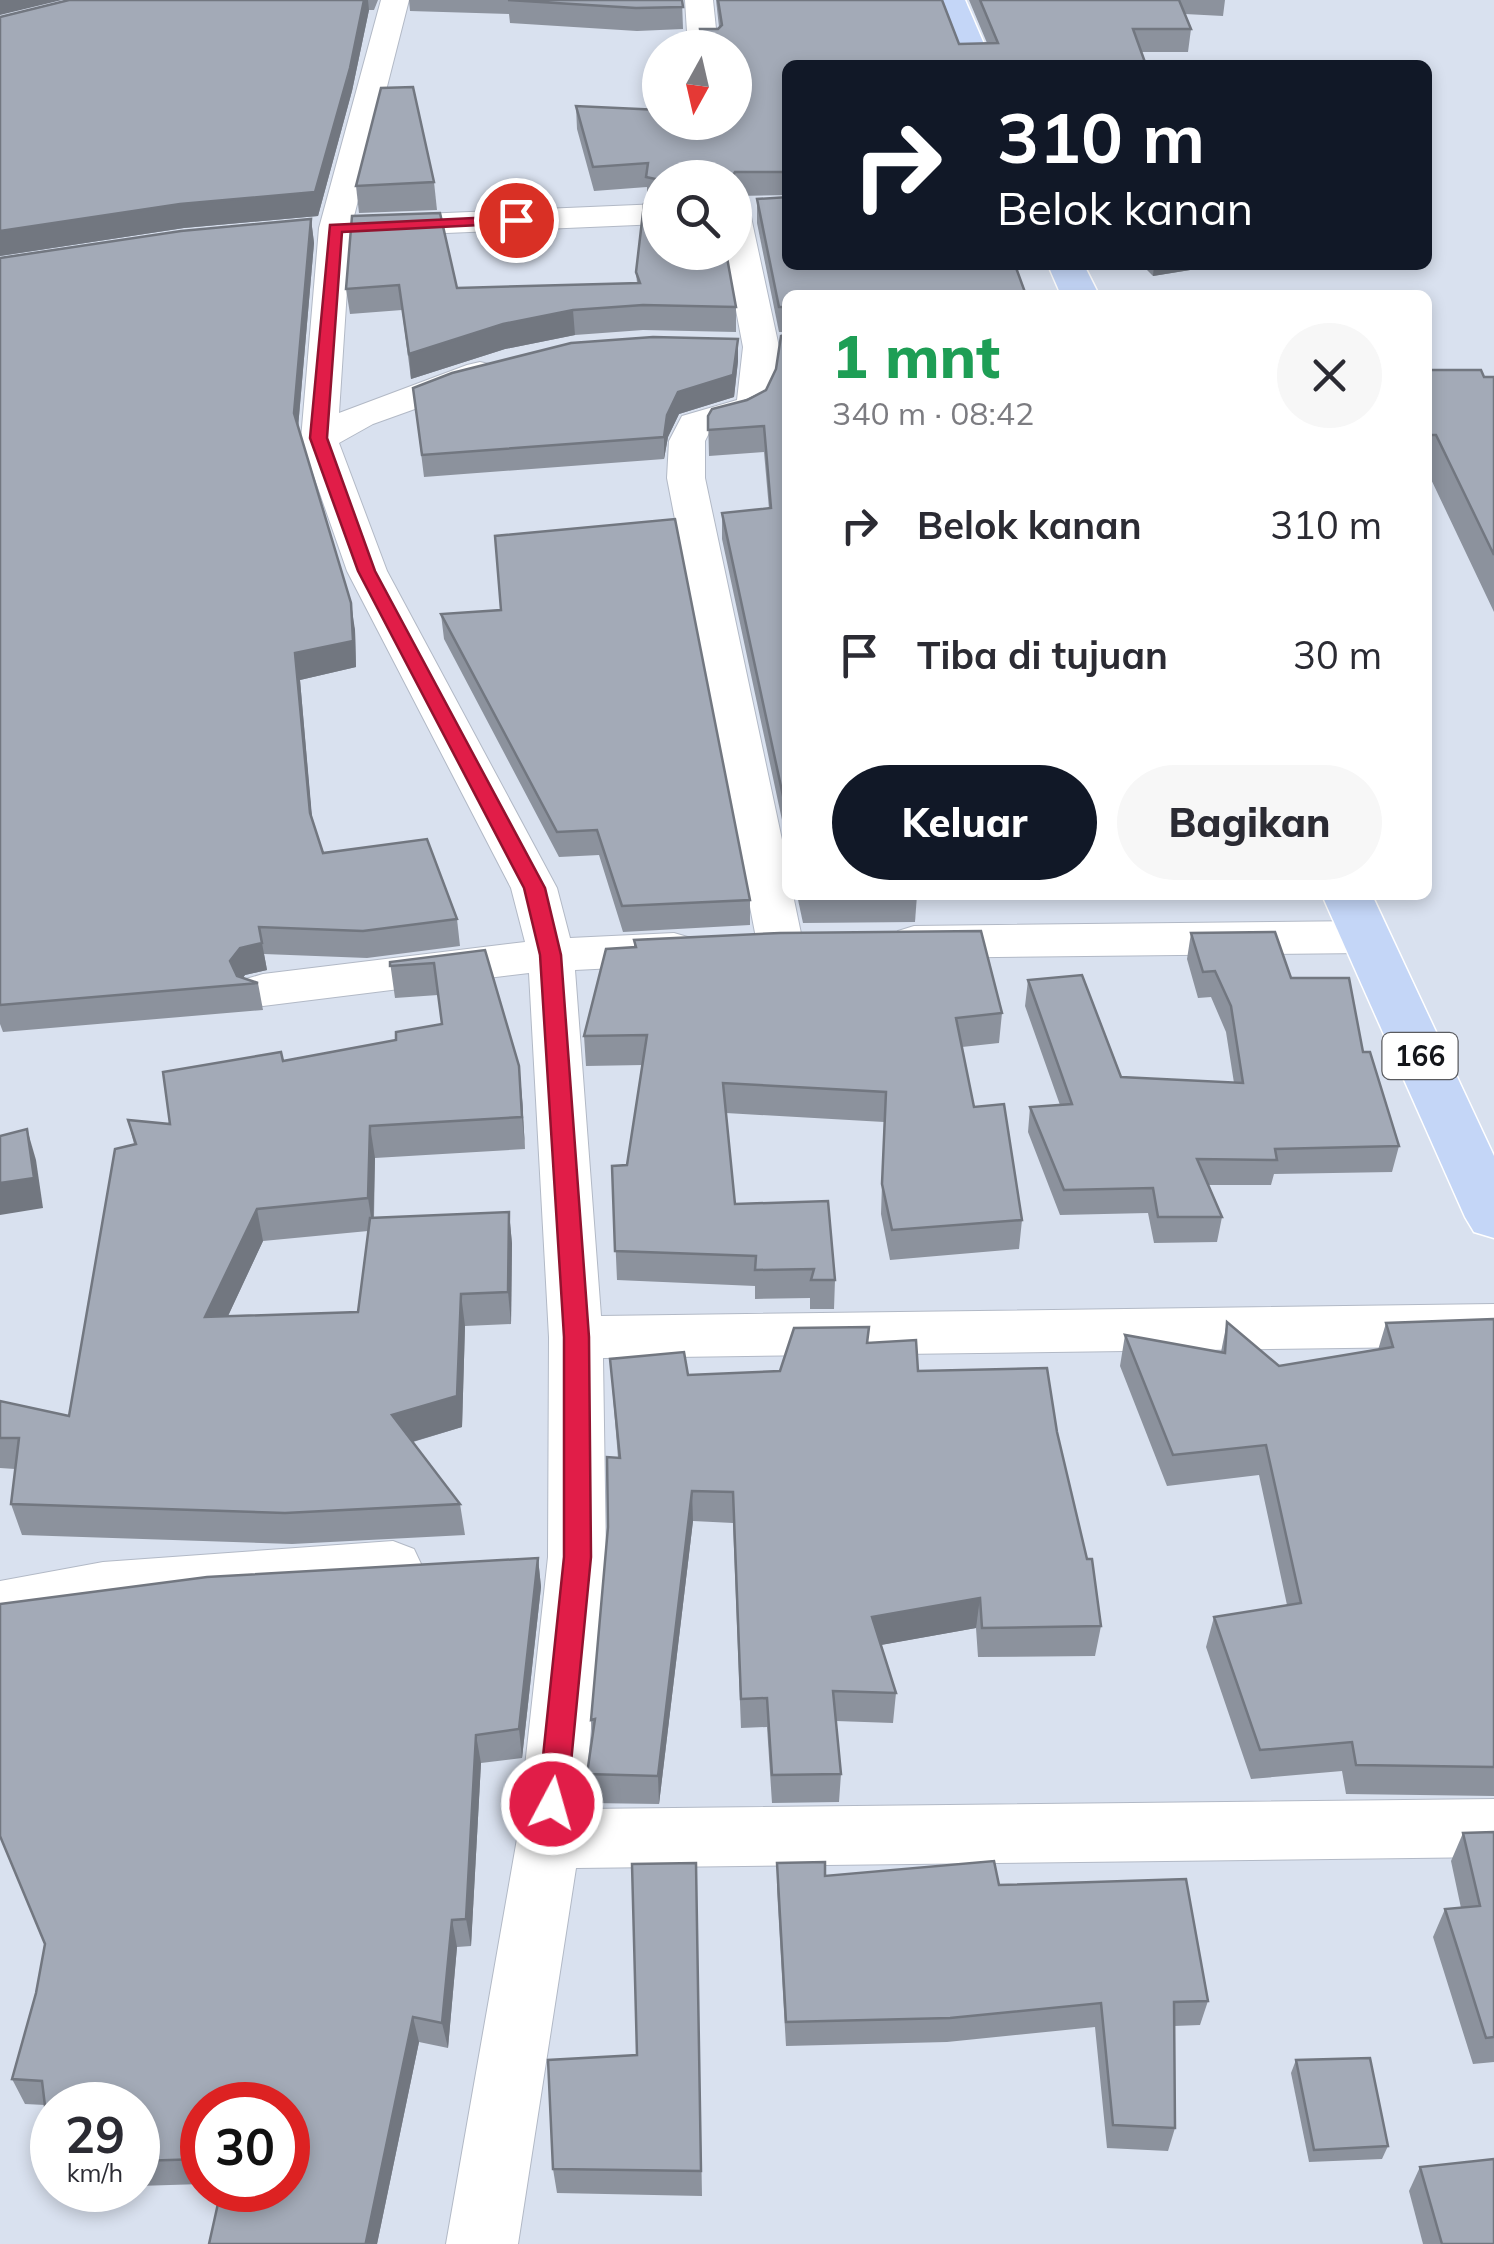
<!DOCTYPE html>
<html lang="id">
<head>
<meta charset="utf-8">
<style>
	:root { --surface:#fff; --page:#f7f7f7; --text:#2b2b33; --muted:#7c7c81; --accent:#111827 }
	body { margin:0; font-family:Mulish,sans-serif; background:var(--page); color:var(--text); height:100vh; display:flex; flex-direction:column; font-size:38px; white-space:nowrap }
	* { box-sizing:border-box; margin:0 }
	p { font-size:32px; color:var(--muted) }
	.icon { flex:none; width:55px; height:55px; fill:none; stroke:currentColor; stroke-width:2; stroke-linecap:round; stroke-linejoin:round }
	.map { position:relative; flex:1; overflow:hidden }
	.panel { position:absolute; left:782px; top:290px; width:650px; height:610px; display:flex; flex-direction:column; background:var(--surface); border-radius:15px; box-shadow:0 5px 15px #0003 }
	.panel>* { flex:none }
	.guide { position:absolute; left:782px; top:60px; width:650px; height:210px; border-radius:15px; box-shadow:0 5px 15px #0003; background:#111827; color:#fff; overflow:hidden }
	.needle { width:65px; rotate:188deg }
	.tools { position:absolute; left:642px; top:30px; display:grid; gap:20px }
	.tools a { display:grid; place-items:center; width:110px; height:110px; border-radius:50%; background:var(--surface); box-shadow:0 5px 15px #0003; font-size:50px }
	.speed { position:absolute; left:30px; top:2082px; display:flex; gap:20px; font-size:50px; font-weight:700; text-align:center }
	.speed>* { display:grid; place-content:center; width:130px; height:130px; border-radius:50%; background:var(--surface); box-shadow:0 5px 15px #0003; line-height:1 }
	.speed small { font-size:25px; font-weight:400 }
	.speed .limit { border:15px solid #d22; background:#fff; color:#111 }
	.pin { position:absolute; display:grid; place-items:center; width:85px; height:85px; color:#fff; margin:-42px; border:5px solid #fff; border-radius:50%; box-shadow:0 2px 10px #0007 }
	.me { position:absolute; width:110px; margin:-55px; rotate:6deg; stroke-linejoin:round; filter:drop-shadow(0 0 8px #0008) }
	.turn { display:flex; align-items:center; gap:35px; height:210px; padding:0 50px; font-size:45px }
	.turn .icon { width:130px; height:130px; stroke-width:2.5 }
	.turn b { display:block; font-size:70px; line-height:85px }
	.round { display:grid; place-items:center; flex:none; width:105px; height:105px; border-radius:52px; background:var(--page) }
	.head { display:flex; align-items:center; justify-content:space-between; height:170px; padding:0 50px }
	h1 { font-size:60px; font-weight:800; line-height:75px; color:#1e9e55 }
	.button { display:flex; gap:20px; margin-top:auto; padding:20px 50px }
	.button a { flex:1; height:115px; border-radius:60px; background:var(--accent); color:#fff; font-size:40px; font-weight:800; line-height:115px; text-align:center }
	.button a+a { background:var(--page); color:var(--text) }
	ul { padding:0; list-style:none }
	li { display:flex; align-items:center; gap:30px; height:130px; padding:0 50px }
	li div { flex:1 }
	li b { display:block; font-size:38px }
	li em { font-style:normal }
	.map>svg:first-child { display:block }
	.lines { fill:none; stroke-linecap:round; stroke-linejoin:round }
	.street-casing { stroke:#b2b9c6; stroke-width:2 }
	.primary-casing { stroke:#fff; stroke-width:3 }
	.street { fill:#fff; fill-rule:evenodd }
	.primary { fill:#c4d6f7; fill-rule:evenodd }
	.wall { fill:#8c929d; fill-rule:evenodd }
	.shaded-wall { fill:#727780 }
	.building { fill:#a3aab7; stroke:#727780; stroke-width:2.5 }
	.route { fill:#e11d48; stroke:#92132f; stroke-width:2.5 }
	.labels { text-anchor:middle; stroke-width:9; stroke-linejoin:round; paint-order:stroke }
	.shield { fill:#fff; stroke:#5a5b5f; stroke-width:2.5 }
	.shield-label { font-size:28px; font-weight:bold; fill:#13151a }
</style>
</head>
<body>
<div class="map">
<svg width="1494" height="2244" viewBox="0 0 1494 2244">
	<rect width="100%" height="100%" fill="#d9e1ef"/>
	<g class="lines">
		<defs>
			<g id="street">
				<path d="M381,0H409L351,228L339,413L467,365L480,362L493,365L498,373L493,381L373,424L339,443L387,571L557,888L570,938L674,933L691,938L697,949L691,960L674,965L575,970L601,1316L1494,1304V1346L603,1358L606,1557L584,1809L1494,1799V1857L576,1868L518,2244H446L517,1839L548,1557L549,1337L529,973L263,1006L246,1001L239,990L246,979L263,974L525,942L511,888L347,571L301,439L319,228Z"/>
				<path d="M685,0H713L718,48H688Z"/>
				<path d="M660,204V224L377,236L365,233L361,226L365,219L377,216Z"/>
				<path d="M735,207L747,210L751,217L779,347L772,405C759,424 731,426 710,431L705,441V478L788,868V895H793L803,943L796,954L780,959L764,954L757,943L667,478L669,441L682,416L737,400L743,347L725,252H735Z"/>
				<path d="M1365,921L1381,926L1388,937L1381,948L1365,953L914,958L898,953L891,942L898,931L914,926Z"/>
				<path d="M393,1541L414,1549L422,1566L414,1583L393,1591L103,1612L0,1631V1581L103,1562Z"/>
			</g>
			<g id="primary">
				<path d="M933,0H965L993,65H961Z"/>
				<path d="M1048,265H1084L1099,295H1061Z"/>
				<path d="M1322,895H1372L1494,1156V1238L1474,1232L1465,1217Z"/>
			</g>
		</defs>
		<!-- street casing -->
		<use href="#street" class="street-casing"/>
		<!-- primary casing -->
		<use href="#primary" class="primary-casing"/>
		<!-- street -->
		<use href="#street" class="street"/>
		<!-- primary -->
		<use href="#primary" class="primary"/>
	</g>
	<!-- wall -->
	<g class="wall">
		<path d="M69,0H378L374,10H369L352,91L318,216L184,228L0,256V17Z"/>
		<path d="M409,0H682L683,29L637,31L510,23L509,14L410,11Z"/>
		<path d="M716,0H942L959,44L987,43L969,0H1225L1223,16L1185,14L1191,29L1188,52H1141L788,65V195L735,196V178H660V252L736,307V332L643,330L575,335L505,349L411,379L402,310L350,314L346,289L352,216L457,288L637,283L636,272L658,203L647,201V187L594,191L577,129L576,106L660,122H735V48H700V29H718L719,27Z"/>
		<path d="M434,182L437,210L359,213L356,186Z"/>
		<path d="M757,199L788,295V332H779L757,223Z"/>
		<path d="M311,219L314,243L298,428L355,630L356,667L300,680L312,820L323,853L457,919L460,946L367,958L264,954L267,970L245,975L243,978L258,983L263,1010L3,1032L0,1024V258Z"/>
		<path d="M1142,265H1221L1153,276Z"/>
		<path d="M788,334V848L722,539V513L769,509L764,452L709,456L708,416L766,390L776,369Z"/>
		<path d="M738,361L734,397L679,414L668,437L664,459L424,477L413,388Z"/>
		<path d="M1428,370L1484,377H1494V612L1428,473Z"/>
		<path d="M441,614L750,900V925L623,932L599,855L559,857L444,639Z"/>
		<path d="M797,895H917L915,922L803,923Z"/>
		<path d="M1191,933L1291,978L1363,1052L1399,1146L1392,1172L1274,1174L1271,1185H1208L1222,1217L1217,1242L1154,1243L1148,1213L1060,1215L1028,1132L1030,1107L1060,1105L1025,1006L1028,980L1121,1077L1234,1083L1226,1032L1211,997L1198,998L1187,959Z"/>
		<path d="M634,940L1002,1013L999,1043L962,1047L974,1107L1022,1220L1019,1249L890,1260L881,1214L884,1122L726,1113L735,1204L835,1280L834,1309H810V1298L755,1299V1286L617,1280L612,1166L627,1165L643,1065L586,1066L584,1036L634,947Z"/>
		<path d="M485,950L522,1098L525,1149L375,1158L374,1218L509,1212L512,1244L511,1324L465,1326L462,1427L413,1442L460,1504L465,1535L292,1544L22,1535L11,1504L15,1469L0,1468V1401L69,1416L134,1144L128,1120L170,1124L283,1061L396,1040L442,1024L438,995L395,998L390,962ZM368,1231L358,1312L228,1316L263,1241Z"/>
		<path d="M1494,1319V1796L1346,1794L1342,1771L1251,1779L1206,1647L1214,1617L1287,1605L1259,1475L1167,1486L1120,1366L1125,1335L1221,1352L1227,1322L1279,1366L1378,1350L1386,1323Z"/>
		<path d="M868,1343L918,1371L1057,1432L1101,1626L1095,1656L978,1657L976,1628L880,1645L896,1693L893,1723L836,1721L841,1774L839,1802L772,1803L767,1727L741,1728L733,1523L693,1521L659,1804L590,1803L587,1774L592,1739L591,1720L618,1458L610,1359L688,1375L780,1371Z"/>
		<path d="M538,1558L541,1587L522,1758L481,1763L471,1946L457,1947L448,2048L419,2042L377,2244H209L288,2190L202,2105V2184L138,2186V2105H52V2165L45,2105L25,2104L12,2079L36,1993L45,1944Z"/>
		<path d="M1494,1832V2062L1473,2064L1433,1937L1445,1909L1461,1908L1451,1861L1463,1833Z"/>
		<path d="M696,1863L702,2196L557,2193L553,2169L637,2055Z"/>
		<path d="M777,1863L825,1876L999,1885L1208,2001L1200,2025L1174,2026L1175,2128L1168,2151L1107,2148L1095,2027L947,2042L786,2046L777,1889Z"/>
		<path d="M1296,2060L1388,2146L1382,2159L1309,2162L1291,2073Z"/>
		<path d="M1420,2167L1494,2244H1423L1409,2191Z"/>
	</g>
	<!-- shaded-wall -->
	<g class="shaded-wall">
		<path d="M0,0H62L0,15Z"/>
		<path d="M364,0H368L369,10L352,91L318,216L184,228L0,256V231Z"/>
		<path d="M311,219L314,243L297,439L294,413Z"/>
		<path d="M1154,265H1221L1153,276Z"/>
		<path d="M573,310L575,335L505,349L411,379L409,354L503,324Z"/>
		<path d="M738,339V361L734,397L679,414L668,437L664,459V437L667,415L678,392Z"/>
		<path d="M351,603L355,630L356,667L300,680L314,839L310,813L295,653Z"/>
		<path d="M262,943L267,970L245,975L238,984L230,961L240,948Z"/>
		<path d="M519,1066L522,1098L525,1149L522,1117Z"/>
		<path d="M370,1126L375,1158L373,1230L368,1198Z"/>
		<path d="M27,1129L36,1160L43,1208L0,1215V1183Z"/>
		<path d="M257,1209L263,1241L213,1348L205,1317Z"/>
		<path d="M509,1212L512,1244L511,1324L508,1292Z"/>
		<path d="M461,1294L465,1326L462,1427L398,1446L392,1415Z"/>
		<path d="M692,1491L693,1521L659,1804L658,1776Z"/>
		<path d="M538,1558L541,1587L522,1758L519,1729Z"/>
		<path d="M980,1598L976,1628L870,1647L872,1617Z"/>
		<path d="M476,1735L481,1763L471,1946L466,1919Z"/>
		<path d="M452,1920L457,1947L448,2048L442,2023Z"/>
		<path d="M413,2017L419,2042L377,2244H366Z"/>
	</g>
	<!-- building -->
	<g class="building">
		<path d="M69,0H364L350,68L315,192L180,204L0,231V17Z"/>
		<path d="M508,0H682L683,7L636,8Z"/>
		<path d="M718,0H942L959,44L998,43L980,0H1179L1191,29H1133L1146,65H788V172H735L731,178H660V180L646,177L648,163L593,167L576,106L660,110V122H735V48H703L700,29H718L722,25Z"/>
		<path d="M413,87L434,182L356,186L381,88Z"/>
		<path d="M788,197V265H1015L1026,295H788V307H779L757,199Z"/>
		<path d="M660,203V252H726L736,307L643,305L573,310L503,324L409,354L399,285L346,289L352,216L440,213L457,288L640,283L636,272L644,204Z"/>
		<path d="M311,219L294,413L351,603L353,641L295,653L310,813L323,853L427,839L457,919L363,931L259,927L262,943L240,948L230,961L237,976L258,983L0,1005V258L181,231Z"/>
		<path d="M788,334V819L722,513L771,508L764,426L708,430V416L712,409L747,400L766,390L776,369L781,336Z"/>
		<path d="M653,337L738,339L733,375L678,392L667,415L664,437L422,455L413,388L452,373L571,343Z"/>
		<path d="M1428,370H1481L1484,377H1494V555L1436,435H1428Z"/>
		<path d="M675,519L750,900L622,906L597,830L557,832L441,614L501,610L495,536Z"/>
		<path d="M803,895H917L804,896Z"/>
		<path d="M981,931L1002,1013L956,1018L974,1107L1004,1104L1022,1220L892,1230L882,1184L886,1092L723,1083L735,1204L828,1201L835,1280H811L814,1269L755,1270L756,1256L615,1251L612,1166L627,1165L647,1035L584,1036L606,949L636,947L634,940L780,933Z"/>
		<path d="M1275,932L1291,978H1349L1363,1052H1370L1399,1146L1275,1149L1277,1160L1197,1159L1222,1217H1158L1153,1188L1064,1190L1030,1107L1072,1104L1028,980L1082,975L1121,1077L1243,1083L1231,1006L1215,971L1203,972L1191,933Z"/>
		<path d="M485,950L519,1066L522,1117L370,1126L368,1198L257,1209L205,1317L358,1312L370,1218L509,1212L508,1292L461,1294L457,1396L392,1415L460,1504L285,1513L11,1504L19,1438H0V1401L69,1416L115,1149L136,1144L128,1120L170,1124L163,1072L281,1052L283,1061L396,1040V1032L442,1024L434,963L390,966V962Z"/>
		<path d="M27,1129L34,1178L0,1183V1136Z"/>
		<path d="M1494,1319V1767L1356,1765L1352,1742L1260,1750L1214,1617L1301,1603L1266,1445L1173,1455L1125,1335L1225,1353L1227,1322L1279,1366L1393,1347L1386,1323Z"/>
		<path d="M869,1327L867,1343L916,1340L918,1371L1047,1368L1057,1432L1087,1559H1092L1101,1626L982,1628L980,1598L872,1617L896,1693L833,1691L841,1774L772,1775L767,1698L741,1699L733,1492L692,1491L658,1776L587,1774L595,1719L591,1720L608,1527L607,1457L620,1458L610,1359L684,1352L688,1375L780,1371L794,1328Z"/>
		<path d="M538,1558L519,1729L476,1735L466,1919L452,1920L442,2023L413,2017L366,2242L375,2243V2244H209L221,2190H288V2105H202V2159L138,2161V2105H52V2164L42,2081L12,2079L36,1993L45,1944L0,1836V1604L207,1577Z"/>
		<path d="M1494,1832V2037L1486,2038L1445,1909L1480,1906L1463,1833Z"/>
		<path d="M994,1861L999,1885L1186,1879L1208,2001L1174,2002L1175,2128L1113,2125L1101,2003L950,2018L786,2022L777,1863L825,1862V1876Z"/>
		<path d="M696,1863L701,2171L553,2169L548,2060L637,2055L632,1864Z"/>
		<path d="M1370,2058L1388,2146L1314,2150L1296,2060Z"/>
		<path d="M1494,2159V2244H1442L1420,2167Z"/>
	</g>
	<!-- route -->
	<path class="route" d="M516,216L523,220L521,223L342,232L327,438L375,571L545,888L561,955L589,1337L591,1557L567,1804L562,1813L552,1817L542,1813L538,1804L564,1557V1337L540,955L524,888L358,571L310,438L330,225Z"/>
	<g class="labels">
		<!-- shield labels -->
		<rect class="shield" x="1382.5" y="1033" width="75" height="46" rx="8"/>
		<g class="shield-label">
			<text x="1420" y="1066">166</text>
		</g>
	</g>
</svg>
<div class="tools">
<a><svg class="needle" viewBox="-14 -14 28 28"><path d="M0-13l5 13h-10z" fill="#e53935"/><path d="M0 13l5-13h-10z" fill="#7c7c81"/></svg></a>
<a><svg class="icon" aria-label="search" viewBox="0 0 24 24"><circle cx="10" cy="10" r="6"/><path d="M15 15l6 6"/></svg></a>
</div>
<div class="speed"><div>29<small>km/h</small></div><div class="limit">30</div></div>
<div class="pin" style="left:516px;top:220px;background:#d93025"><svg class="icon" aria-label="arrive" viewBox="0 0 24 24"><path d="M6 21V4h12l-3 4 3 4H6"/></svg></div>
<svg class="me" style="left:552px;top:1804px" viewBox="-20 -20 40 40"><circle r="17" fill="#e11d48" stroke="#fff" stroke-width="3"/><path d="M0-11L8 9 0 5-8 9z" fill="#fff"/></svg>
<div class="guide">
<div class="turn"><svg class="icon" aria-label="right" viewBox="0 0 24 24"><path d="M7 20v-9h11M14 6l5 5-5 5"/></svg><div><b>310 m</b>Belok kanan</div></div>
</div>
<section class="panel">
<div class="head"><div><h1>1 mnt</h1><p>340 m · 08:42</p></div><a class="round"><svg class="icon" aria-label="close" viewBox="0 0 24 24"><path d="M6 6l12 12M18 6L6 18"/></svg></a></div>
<ul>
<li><svg class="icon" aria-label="right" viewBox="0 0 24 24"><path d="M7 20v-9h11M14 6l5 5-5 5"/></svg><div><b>Belok kanan</b></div><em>310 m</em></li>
<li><svg class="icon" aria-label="arrive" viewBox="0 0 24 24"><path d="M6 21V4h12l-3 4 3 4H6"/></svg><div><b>Tiba di tujuan</b></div><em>30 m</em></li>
</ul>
<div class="button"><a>Keluar</a><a>Bagikan</a></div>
</section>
</div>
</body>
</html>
